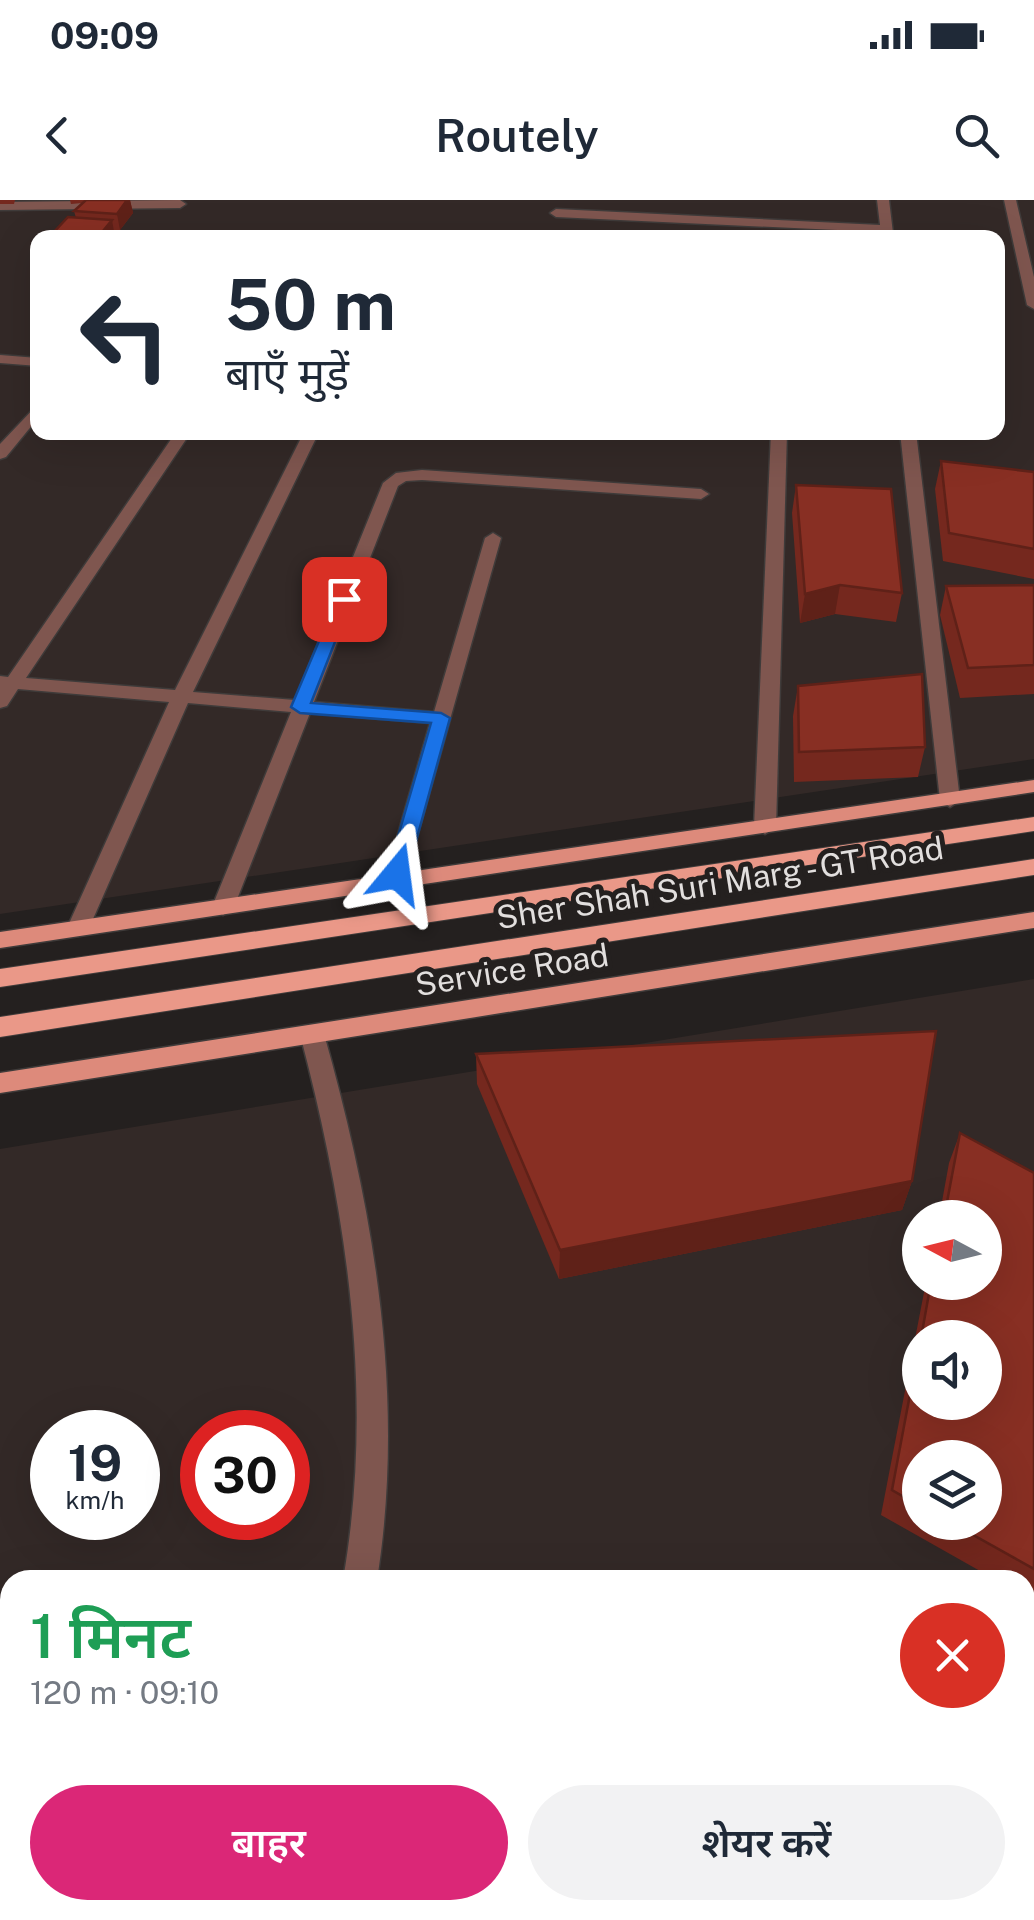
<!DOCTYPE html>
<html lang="hi">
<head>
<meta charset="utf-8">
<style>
	:root { --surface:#fff; --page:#f2f2f3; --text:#1f2937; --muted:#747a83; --accent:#db2777 }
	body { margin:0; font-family:"Public Sans","Noto Sans Devanagari",sans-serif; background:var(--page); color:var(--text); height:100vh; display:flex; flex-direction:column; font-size:38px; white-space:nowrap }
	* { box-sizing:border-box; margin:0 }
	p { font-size:32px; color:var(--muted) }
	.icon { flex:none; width:55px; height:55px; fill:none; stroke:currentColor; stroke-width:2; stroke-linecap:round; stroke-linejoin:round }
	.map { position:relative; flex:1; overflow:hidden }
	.side { position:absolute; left:0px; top:1370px; width:1035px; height:350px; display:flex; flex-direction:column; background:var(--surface); border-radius:30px 30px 0 0; box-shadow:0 10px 40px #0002 }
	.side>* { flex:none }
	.guide { position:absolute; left:30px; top:30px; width:975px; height:210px; border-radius:20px; box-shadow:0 10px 40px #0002; background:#fff; color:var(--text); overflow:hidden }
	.needle { width:65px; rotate:277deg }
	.buttons { position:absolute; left:902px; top:1000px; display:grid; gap:20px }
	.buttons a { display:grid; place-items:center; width:100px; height:100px; border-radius:50%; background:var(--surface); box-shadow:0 10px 40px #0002; font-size:50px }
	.speed { position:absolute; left:30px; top:1210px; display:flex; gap:20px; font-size:50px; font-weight:700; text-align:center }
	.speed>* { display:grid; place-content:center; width:130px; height:130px; border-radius:50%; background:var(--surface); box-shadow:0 10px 40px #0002; line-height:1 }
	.speed small { font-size:25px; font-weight:400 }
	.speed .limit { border:15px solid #d22; background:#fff; color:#111 }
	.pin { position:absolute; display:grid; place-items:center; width:85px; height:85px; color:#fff; margin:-42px; border-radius:20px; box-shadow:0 5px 15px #0006 }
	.me { position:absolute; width:110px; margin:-55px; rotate:16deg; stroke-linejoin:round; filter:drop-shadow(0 0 8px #0008) }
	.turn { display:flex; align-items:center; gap:35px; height:210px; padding:0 30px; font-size:45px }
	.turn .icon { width:130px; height:130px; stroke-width:2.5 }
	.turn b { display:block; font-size:70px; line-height:85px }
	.round { display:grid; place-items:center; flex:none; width:105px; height:105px; border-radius:52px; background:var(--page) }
	.head { display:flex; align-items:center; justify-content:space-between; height:170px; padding:0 30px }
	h1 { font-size:60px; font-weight:600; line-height:75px; color:#1e9e55 }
	.action { display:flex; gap:20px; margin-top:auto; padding:20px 30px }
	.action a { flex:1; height:115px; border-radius:60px; background:var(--accent); color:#fff; font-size:40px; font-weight:600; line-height:115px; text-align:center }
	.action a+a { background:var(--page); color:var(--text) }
	.status { display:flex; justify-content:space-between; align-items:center; height:70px; padding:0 50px; background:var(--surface); direction:ltr }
	.status svg { height:28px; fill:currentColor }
	header { display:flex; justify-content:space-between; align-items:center; height:130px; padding:0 30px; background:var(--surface); font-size:45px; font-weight:600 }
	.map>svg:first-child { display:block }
	.built { fill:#332927; fill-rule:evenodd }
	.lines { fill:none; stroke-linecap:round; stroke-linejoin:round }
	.minor-casing { stroke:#3f3b3a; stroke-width:3 }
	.primary-casing { stroke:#3f3b3a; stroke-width:3 }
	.trunk-casing { stroke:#3f3b3a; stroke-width:2 }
	.minor { fill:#7f564f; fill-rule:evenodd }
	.primary { fill:#dd8a7b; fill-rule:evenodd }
	.trunk { fill:#ea9888; fill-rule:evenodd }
	.wall { fill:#75281e; fill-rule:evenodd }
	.shaded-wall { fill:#5f2118 }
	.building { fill:#882f23; stroke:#5f2118; stroke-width:2.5 }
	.route { fill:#1a73e8; stroke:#114b97; stroke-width:2.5 }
	.labels { text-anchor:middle; stroke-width:10; stroke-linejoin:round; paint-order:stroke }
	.street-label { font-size:32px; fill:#e2dfde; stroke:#24201f }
</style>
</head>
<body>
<div class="status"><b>09:09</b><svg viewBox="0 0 49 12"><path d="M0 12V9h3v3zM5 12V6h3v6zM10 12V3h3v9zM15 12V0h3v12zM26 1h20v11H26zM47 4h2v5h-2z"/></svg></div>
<header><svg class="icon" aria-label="back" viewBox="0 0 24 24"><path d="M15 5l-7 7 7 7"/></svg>Routely<svg class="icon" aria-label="search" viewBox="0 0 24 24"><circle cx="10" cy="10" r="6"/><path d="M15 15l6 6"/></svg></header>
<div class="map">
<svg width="1034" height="1720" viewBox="0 0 1034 1720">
	<rect width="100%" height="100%" fill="#24201f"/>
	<!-- built -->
	<g class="built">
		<path d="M0,0H1034V559L0,714ZM38,38H998V232H38Z"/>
		<path d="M1034,779V1720H0V949ZM920,1018H985V1082H920ZM920,1138H985V1202H920ZM52,1232H138V1318H52ZM202,1232H288V1318H202ZM920,1258H985V1322H920ZM10,1380H1025V1710H10Z"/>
	</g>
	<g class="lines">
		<defs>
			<g id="minor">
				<path d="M877,0H889L893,33L935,38H881L880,32L556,17L550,13L556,9L880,25Z"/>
				<path d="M1004,0H1016L1034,77V109L1027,105Z"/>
				<path d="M0,2L180,0L186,4L180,8L0,10Z"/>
				<path d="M0,155L38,158V166L0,163Z"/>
				<path d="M38,204V218L6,257L0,259V244Z"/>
				<path d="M176,232H191L26,478L175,490L304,232H319L193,492L295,500L383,283L396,273L422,270L701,289L709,294L701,299L422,280L406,281L398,286L314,502L434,512L485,338L493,333L501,338L403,687L395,689L384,682L430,523L310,513L234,707L223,715L212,707L291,512L188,503L89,728L78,736L67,728L169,502L18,489L7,506L0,508V476L8,477Z"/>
				<path d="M771,232H787L776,627L765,634L754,627Z"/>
				<path d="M900,232H916L960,600L950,607L940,600Z"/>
				<path d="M312,825L321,828L324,834C374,1011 406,1197 377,1380H343C375,1198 347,1012 300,834L303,828Z"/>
				<path d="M0,1520L10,1524V1563L0,1559Z"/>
				<path d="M211,1710H259L263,1720H215Z"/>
			</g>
			<g id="primary">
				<path d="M1034,580V592L0,748V732Z"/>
				<path d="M1034,712V728L0,893V873Z"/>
			</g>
			<g id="trunk">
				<path d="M1034,617V631L0,787V769Z"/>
				<path d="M1034,659V675L0,837V817Z"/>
			</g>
		</defs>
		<!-- minor casing -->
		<use href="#minor" class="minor-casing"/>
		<!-- primary casing -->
		<use href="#primary" class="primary-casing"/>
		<!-- trunk casing -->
		<use href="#trunk" class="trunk-casing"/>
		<!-- minor -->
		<use href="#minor" class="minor"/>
		<!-- primary -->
		<use href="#primary" class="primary"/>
		<!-- trunk -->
		<use href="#trunk" class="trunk"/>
	</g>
	<!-- wall -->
	<g class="wall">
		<path d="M0,0H15L14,4H0Z"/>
		<path d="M70,0H130L133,13L120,30H114L115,38H54L53,33L76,18L74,11L82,3L71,4Z"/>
		<path d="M941,261L1034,272V379L943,361L935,289Z"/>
		<path d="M796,285L902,393L896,422L835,414L800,423L792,313Z"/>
		<path d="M1034,385V494L960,498L940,415L946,386Z"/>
		<path d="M798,486L925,547L918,577L794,582L793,516Z"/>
		<path d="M476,854L912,981L902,1010L559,1079L477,884Z"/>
		<path d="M960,933L1034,973V1401L1025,1396V1380H996L881,1315L926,1082H985V1018H939L949,963ZM920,1258L985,1322H920Z"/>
	</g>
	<!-- shaded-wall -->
	<g class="shaded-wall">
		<path d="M127,0H130L133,13L120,30L117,14Z"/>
		<path d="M112,20L115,37L98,38V37Z"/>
		<path d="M840,385L835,414L800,423L805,394Z"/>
		<path d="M912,981L902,1010L559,1079L560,1050Z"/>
	</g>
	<!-- building -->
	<g class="building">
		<path d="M86,0H127L117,14L74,11Z"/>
		<path d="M68,17L112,20L98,37L53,33Z"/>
		<path d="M941,261L1034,272V349L949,333Z"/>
		<path d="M796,285L891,289L902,393L840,385L805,394Z"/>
		<path d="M1034,385V465L968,468L946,386Z"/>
		<path d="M922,474L925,547L799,552L798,486Z"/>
		<path d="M936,831L912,981L560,1050L476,854Z"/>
		<path d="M960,933L1034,973V1369L950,1322H985V1258H920V1306L892,1290L920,1141V1202H985V1138H921L931,1082H985V1018H944Z"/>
	</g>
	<!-- route -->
	<path class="route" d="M338,396L352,399L311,503L441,513L450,518L407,674L397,681L387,674L431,523L300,513L291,507Z"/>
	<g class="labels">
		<!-- street labels -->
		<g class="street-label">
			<text transform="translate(720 683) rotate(-9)" y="11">Sher Shah Suri Marg - GT Road</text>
			<text transform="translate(512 770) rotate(-9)" y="11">Service Road</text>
		</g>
	</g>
</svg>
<div class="buttons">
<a><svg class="needle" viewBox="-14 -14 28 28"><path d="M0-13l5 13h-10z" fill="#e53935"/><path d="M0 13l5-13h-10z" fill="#747a83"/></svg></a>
<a><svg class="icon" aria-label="sound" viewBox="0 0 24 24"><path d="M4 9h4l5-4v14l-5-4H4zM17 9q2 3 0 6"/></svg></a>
<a><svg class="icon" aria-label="layers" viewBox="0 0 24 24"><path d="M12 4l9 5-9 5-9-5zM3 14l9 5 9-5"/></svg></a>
</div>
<div class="speed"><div>19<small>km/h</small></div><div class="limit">30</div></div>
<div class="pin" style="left:344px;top:399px;background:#d93025"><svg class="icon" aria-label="arrive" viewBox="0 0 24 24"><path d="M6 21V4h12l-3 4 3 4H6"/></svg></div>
<svg class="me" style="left:397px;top:674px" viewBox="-20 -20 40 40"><path d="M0-17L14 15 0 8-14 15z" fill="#1a73e8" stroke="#fff" stroke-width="4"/></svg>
<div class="guide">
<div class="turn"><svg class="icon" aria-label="left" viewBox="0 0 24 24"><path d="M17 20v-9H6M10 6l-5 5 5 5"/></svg><div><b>50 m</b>बाएँ मुड़ें</div></div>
</div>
<section class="side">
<div class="head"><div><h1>1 मिनट</h1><p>120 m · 09:10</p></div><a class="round" style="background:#d93025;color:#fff"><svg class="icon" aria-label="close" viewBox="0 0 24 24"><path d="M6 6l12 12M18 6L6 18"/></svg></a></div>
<div class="action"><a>बाहर</a><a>शेयर करें</a></div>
</section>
</div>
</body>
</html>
